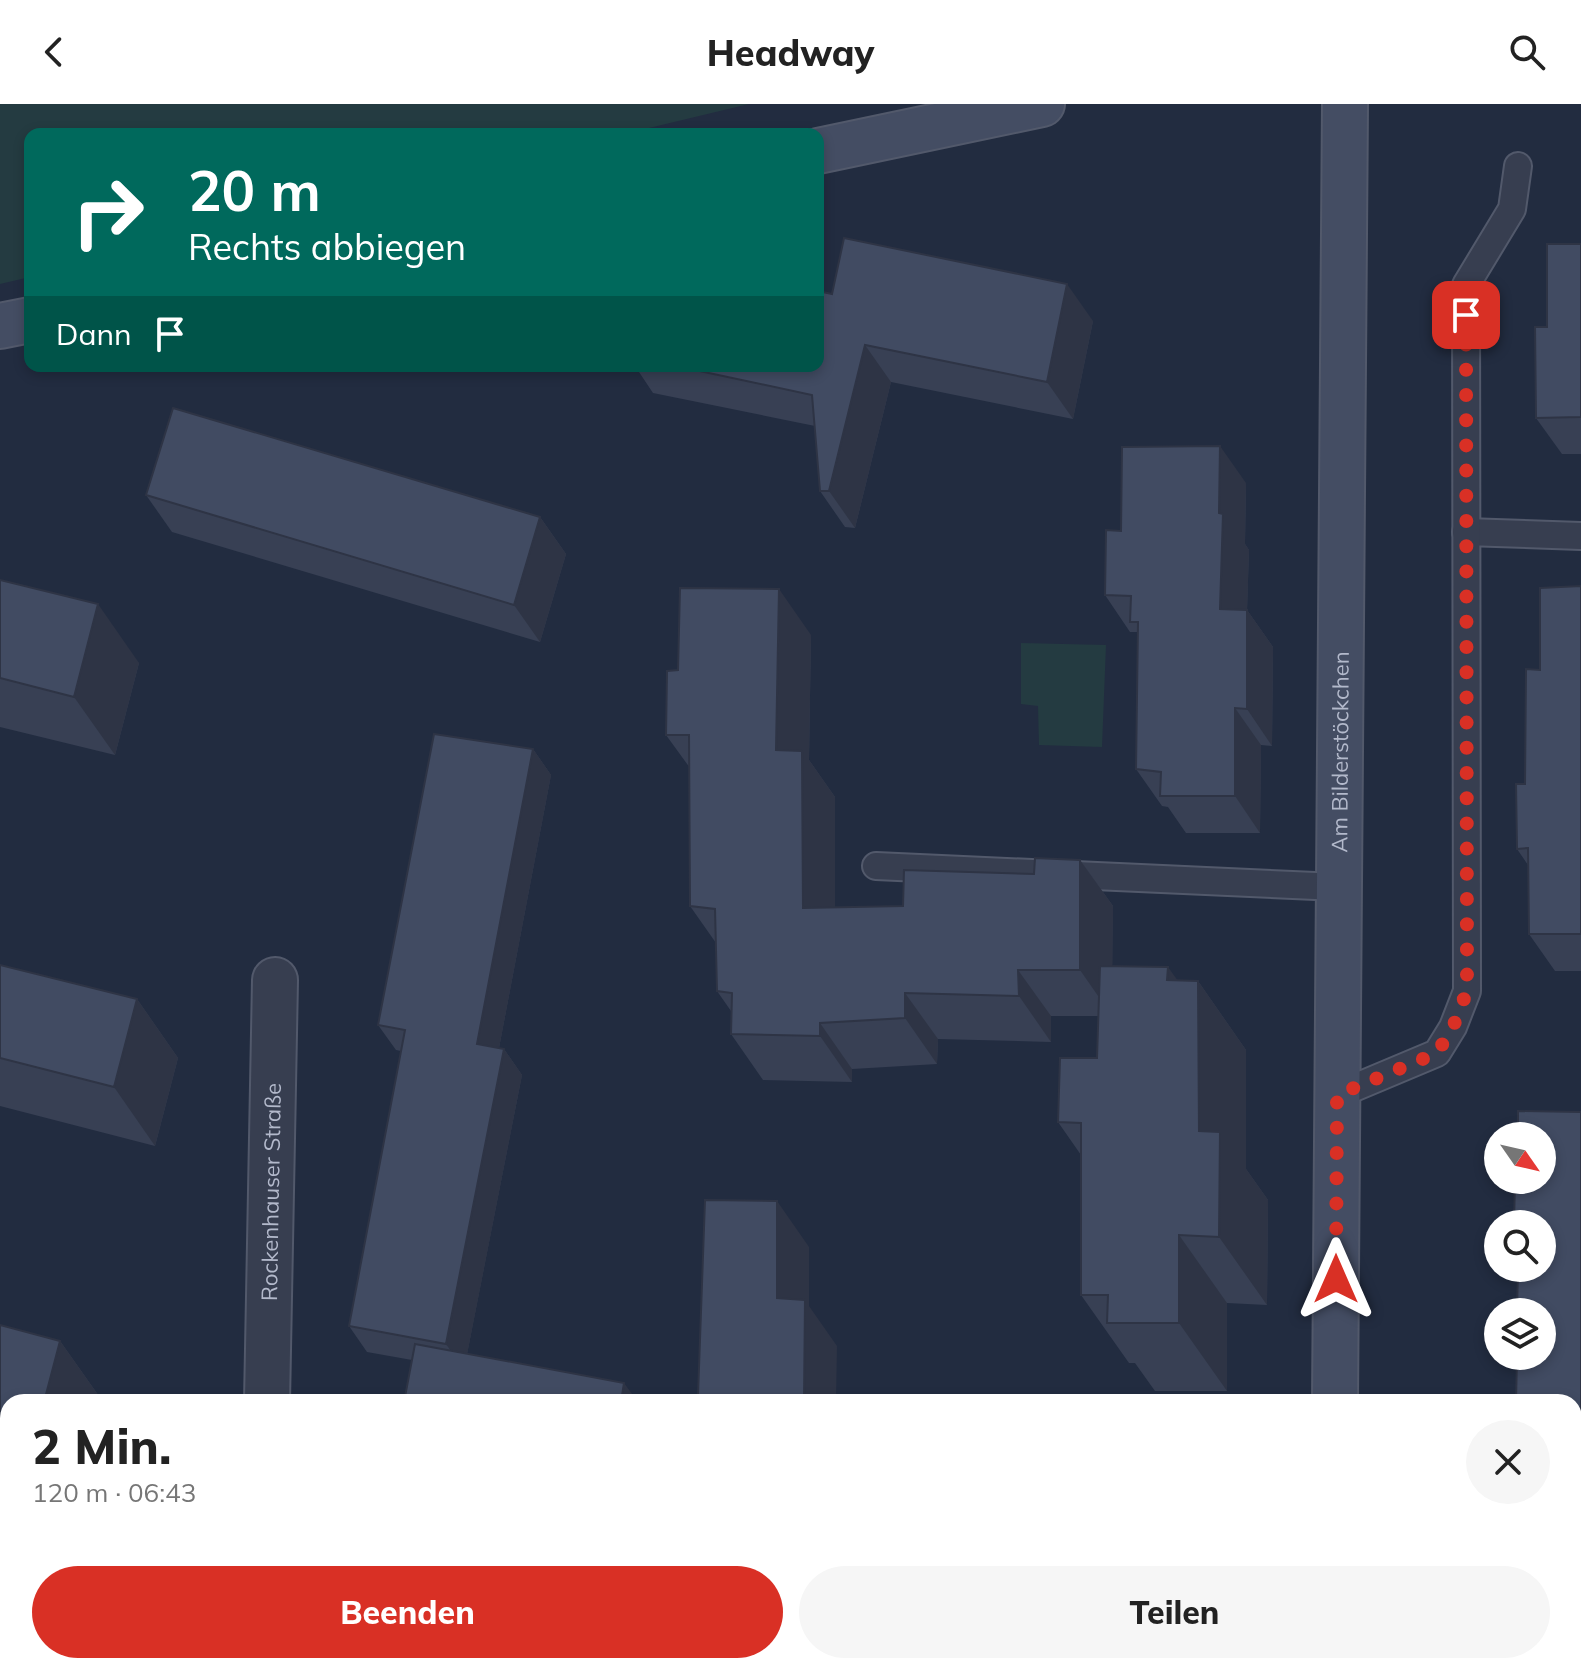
<!DOCTYPE html>
<html lang="de">
<head>
<meta charset="utf-8">
<style>
	:root { --surface:#fff; --page:#f6f6f6; --text:#222; --muted:#767676; --accent:#d93025 }
	body { margin:0; font-family:Mulish,sans-serif; background:var(--page); color:var(--text); height:100vh; display:flex; flex-direction:column; font-size:30px; white-space:nowrap }
	* { box-sizing:border-box; margin:0 }
	p { font-size:26px; color:var(--muted) }
	.icon { flex:none; width:44px; height:44px; fill:none; stroke:currentColor; stroke-width:2; stroke-linecap:round; stroke-linejoin:round }
	.map { position:relative; flex:1; overflow:hidden }
	.panel { position:absolute; left:0px; top:1290px; width:1582px; height:280px; display:flex; flex-direction:column; background:var(--surface); border-radius:24px 24px 0 0; box-shadow:0 4px 12px #0003 }
	.panel>* { flex:none }
	.banner { position:absolute; left:24px; top:24px; width:800px; height:244px; border-radius:16px; box-shadow:0 4px 12px #0003; background:#00695c; color:#fff; overflow:hidden }
	.needle { width:52px; rotate:124deg }
	.fabs { position:absolute; left:1484px; top:1018px; display:grid; gap:16px }
	.fabs a { display:grid; place-items:center; width:72px; height:72px; border-radius:50%; background:var(--surface); box-shadow:0 4px 12px #0003; font-size:40px }
	.pin { position:absolute; display:grid; place-items:center; width:68px; height:68px; color:#fff; margin:-34px; border-radius:16px; box-shadow:0 4px 12px #0006 }
	.me { position:absolute; width:88px; margin:-44px; rotate:0deg; stroke-linejoin:round; filter:drop-shadow(0 0 6px #0008) }
	.turn { display:flex; align-items:center; gap:28px; height:168px; padding:0 32px; font-size:36px }
	.turn .icon { width:104px; height:104px; stroke-width:2.5 }
	.turn b { display:block; font-size:56px; line-height:68px }
	.then { display:flex; align-items:center; height:76px; padding:0 32px; background:#0003; gap:16px; font-size:30px }
	.round { display:grid; place-items:center; flex:none; width:84px; height:84px; border-radius:42px; background:var(--page) }
	.head { display:flex; align-items:center; justify-content:space-between; height:136px; padding:0 32px }
	h1 { font-size:48px; font-weight:800; line-height:60px }
	.cta { display:flex; gap:16px; margin-top:auto; padding:16px 32px }
	.cta a { flex:1; height:92px; border-radius:48px; background:var(--accent); color:#fff; font-size:32px; font-weight:800; line-height:92px; text-align:center }
	.cta a+a { background:var(--page); color:var(--text) }
	header { display:flex; justify-content:space-between; align-items:center; height:104px; padding:0 32px; background:var(--surface); font-size:36px; font-weight:800 }
	.map>svg:first-child { display:block }
	.green { fill:#243b41 }
	.lines { fill:none; stroke-linecap:round; stroke-linejoin:round }
	.lane-casing { stroke:#52596b; stroke-width:30 }
	.street-casing { stroke:#52596b; stroke-width:48 }
	.secondary-casing { stroke:#52596b; stroke-width:48 }
	.lane { stroke:#373e50; stroke-width:26 }
	.street { stroke:#373e50; stroke-width:44 }
	.secondary { stroke:#444d63; stroke-width:44 }
	.wall { fill:#384054 }
	.shaded-wall { fill:#2e3445 }
	.building { fill:#414b62; stroke:#2e3445; stroke-width:2 }
	.route { stroke:#d93025; stroke-width:14; stroke-dasharray:0 25.2 }
	.labels { text-anchor:middle; stroke-width:8; stroke-linejoin:round; paint-order:stroke }
	.street-label { font-size:22px; fill:#b3b9cb; stroke:#1c2335 }
</style>
</head>
<body>
<header><svg class="icon" aria-label="back" viewBox="0 0 24 24"><path d="M15 5l-7 7 7 7"/></svg>Headway<svg class="icon" aria-label="search" viewBox="0 0 24 24"><circle cx="10" cy="10" r="6"/><path d="M15 15l6 6"/></svg></header>
<div class="map">
<svg width="1581" height="1570" viewBox="0 0 1581 1570">
	<rect width="100%" height="100%" fill="#222c40"/>
	<!-- green -->
	<g class="green">
		<path d="M0,0H749L624,30H30V173L0,180Z"/>
		<path d="M1021,539L1106,541L1102,643L1039,641L1038,602L1021,600Z"/>
	</g>
	<g class="lines">
		<defs>
			<g id="lane">
				<path d="M1466,428L1581,432"/>
				<path d="M876,762L1338,783"/>
				<path d="M1337,991L1437,949L1453,923L1467,887L1466,181L1512,105L1518,62"/>
			</g>
			<g id="street">
				<path id="s1" d="M267,1298L275,876"/>
				<path d="M0,1491L8,1494"/>
				<path d="M239,1570V1562"/>
			</g>
			<g id="secondary">
				<path d="M818,47L1042,0"/>
				<path d="M0,222L30,216"/>
				<path id="s2" d="M1335,1298L1345,0"/>
				<path d="M1333,1570V1562"/>
			</g>
		</defs>
		<!-- lane casing -->
		<use href="#lane" class="lane-casing"/>
		<!-- street casing -->
		<use href="#street" class="street-casing"/>
		<!-- secondary casing -->
		<use href="#secondary" class="secondary-casing"/>
		<!-- lane -->
		<use href="#lane" class="lane"/>
		<!-- street -->
		<use href="#street" class="street"/>
		<!-- secondary -->
		<use href="#secondary" class="secondary"/>
	</g>
	<!-- wall -->
	<g class="wall">
		<path d="M1581,140V350H1562L1536,314L1547,223Z"/>
		<path d="M832,190L1093,217L1073,315L891,278L855,424L845,423L820,387L815,322L653,289L635,262H818Z"/>
		<path d="M1246,379L1245,440L1249,446L1247,506L1273,543L1272,642L1261,641L1260,729H1186L1168,703L1162,702L1136,665L1138,530L1137,528H1130L1105,491L1121,427Z"/>
		<path d="M146,391L540,413L566,450L540,538L172,428Z"/>
		<path d="M0,476L139,559L115,651L0,623Z"/>
		<path d="M1581,482V867H1555L1529,830L1528,761L1517,745L1540,566Z"/>
		<path d="M811,531L809,656L835,693V803L903,802L1034,770L1080,756L1113,802L1112,862L1178,876L1198,877L1246,946V1065L1268,1096L1267,1201L1227,1199V1287H1155L1135,1259H1129L1081,1191V1051L1058,1018L1097,954L1098,912H1051V938L938,935L937,960L852,965V978L763,976L731,930V907L717,887L716,839L690,802V664L666,631L678,566Z"/>
		<path d="M533,645L551,671L499,944L504,945L522,971L467,1250L412,1256L367,1248L349,1222L401,947L396,946L378,921Z"/>
		<path d="M0,861L137,895L178,954L155,1042L0,1002Z"/>
		<path d="M1581,1008V1376H1574V1298Z"/>
		<path d="M0,1221L60,1237L101,1295L100,1298H8V1373L0,1371Z"/>
	</g>
	<!-- shaded-wall -->
	<g class="shaded-wall">
		<path d="M1067,180L1093,217L1073,315L1047,278Z"/>
		<path d="M865,241L891,278L855,424L829,387Z"/>
		<path d="M1220,342L1246,379L1245,440L1249,446L1246,542L1220,505L1219,409Z"/>
		<path d="M540,413L566,450L540,538L514,501Z"/>
		<path d="M779,485L811,531L809,656L835,693V850L803,804L776,646Z"/>
		<path d="M98,500L139,559L115,651L74,593Z"/>
		<path d="M1247,506L1273,543L1272,642L1247,605Z"/>
		<path d="M1235,604L1261,641L1260,729L1235,692Z"/>
		<path d="M533,645L551,671L495,965L477,940Z"/>
		<path d="M1080,756L1113,802L1112,912L1080,866Z"/>
		<path d="M1168,863L1198,905V877L1246,946V1065L1268,1096L1267,1201L1219,1133L1199,1027L1167,876Z"/>
		<path d="M1018,866L1051,912V938L1019,892Z"/>
		<path d="M905,889L938,935L937,960L905,914Z"/>
		<path d="M137,895L178,954L155,1042L114,983Z"/>
		<path d="M820,919L852,965V978L820,932Z"/>
		<path d="M504,945L522,971L464,1266L446,1240Z"/>
		<path d="M777,1097L809,1143V1202L837,1242L836,1298H804L777,1194Z"/>
		<path d="M1179,1131L1227,1199V1287L1179,1219Z"/>
		<path d="M60,1237L101,1295L100,1298H44Z"/>
		<path d="M624,1279L638,1298H621Z"/>
		<path d="M443,1562H461L460,1570H441Z"/>
		<rect x="1179" y="1562" width="47" height="8"/>
	</g>
	<!-- building -->
	<g class="building">
		<path d="M844,134L1067,180L1047,278L865,241L829,387H820L812,291L676,262H818V187L832,190Z"/>
		<path d="M1547,140H1581V313L1536,314L1535,223H1547Z"/>
		<path d="M173,304L540,413L514,501L146,391Z"/>
		<path d="M1220,342L1219,409L1223,410L1220,505L1247,506V605L1235,604V692H1160L1161,668L1136,665L1138,518H1130L1131,492L1105,491L1106,426L1121,427L1122,343Z"/>
		<path d="M0,476L98,500L74,593L0,574Z"/>
		<path d="M1581,482V830H1529L1528,744L1517,745L1516,680H1525L1526,565L1540,566V484Z"/>
		<path d="M680,484L779,485L776,646L802,647L803,804L903,802L904,766L1034,770L1035,754L1080,756V866H1018L1019,892L905,889V914L820,919V932L731,930L732,889L717,887L715,805L690,802L689,631H666L667,567L678,566Z"/>
		<path d="M434,630L533,645L477,940L504,945L446,1240L349,1222L405,926L378,921Z"/>
		<path d="M0,861L137,895L114,983L0,954Z"/>
		<path d="M1100,862L1168,863L1167,876L1198,877L1199,1027L1220,1028L1219,1133L1179,1131V1219H1107L1108,1191H1081V1019L1058,1018L1060,954H1097Z"/>
		<path d="M1518,1007L1581,1008V1339H1574V1298H1516L1517,1252H1542V1208H1517L1518,1164H1542V1120H1514L1515,1076H1542V1032H1518Z"/>
		<path d="M705,1096L777,1097V1194L805,1196L804,1298H691V1292L698,1291Z"/>
		<path d="M0,1221L60,1237L44,1298H8V1325L0,1323Z"/>
		<path d="M415,1240L624,1279L621,1298H404Z"/>
		<path d="M343,1562H443L441,1570H341Z"/>
		<rect x="1067" y="1562" width="112" height="8"/>
	</g>
	<g class="lines">
		<!-- route -->
		<path class="route" d="M1336,1175L1337,991L1437,949L1453,923L1467,887L1466,211"/>
	</g>
	<g class="labels">
		<!-- street labels -->
		<g class="street-label">
			<text dy="8" stroke="none"><textPath href="#s2" startOffset="650">Am Bilderstöckchen</textPath></text>
			<text dy="8" stroke="none"><textPath href="#s1" startOffset="210">Rockenhauser Straße</textPath></text>
		</g>
	</g>
</svg>
<div class="fabs">
<a><svg class="needle" viewBox="-14 -14 28 28"><path d="M0-13l5 13h-10z" fill="#e53935"/><path d="M0 13l5-13h-10z" fill="#767676"/></svg></a>
<a><svg class="icon" aria-label="search" viewBox="0 0 24 24"><circle cx="10" cy="10" r="6"/><path d="M15 15l6 6"/></svg></a>
<a><svg class="icon" aria-label="layers" viewBox="0 0 24 24"><path d="M12 4l9 5-9 5-9-5zM3 14l9 5 9-5"/></svg></a>
</div>
<div class="pin" style="left:1466px;top:211px;background:#d93025"><svg class="icon" aria-label="arrive" viewBox="0 0 24 24"><path d="M6 21V4h12l-3 4 3 4H6"/></svg></div>
<svg class="me" style="left:1336px;top:1175px" viewBox="-20 -20 40 40"><path d="M0-17L14 15 0 8-14 15z" fill="#d93025" stroke="#fff" stroke-width="4"/></svg>
<div class="banner">
<div class="turn"><svg class="icon" aria-label="right" viewBox="0 0 24 24"><path d="M7 20v-9h11M14 6l5 5-5 5"/></svg><div><b>20 m</b>Rechts abbiegen</div></div>
<div class="then">Dann<svg class="icon" aria-label="arrive" viewBox="0 0 24 24"><path d="M6 21V4h12l-3 4 3 4H6"/></svg></div>
</div>
<section class="panel">
<div class="head"><div><h1>2 Min.</h1><p>120 m · 06:43</p></div><a class="round"><svg class="icon" aria-label="close" viewBox="0 0 24 24"><path d="M6 6l12 12M18 6L6 18"/></svg></a></div>
<div class="cta"><a>Beenden</a><a>Teilen</a></div>
</section>
</div>
</body>
</html>
